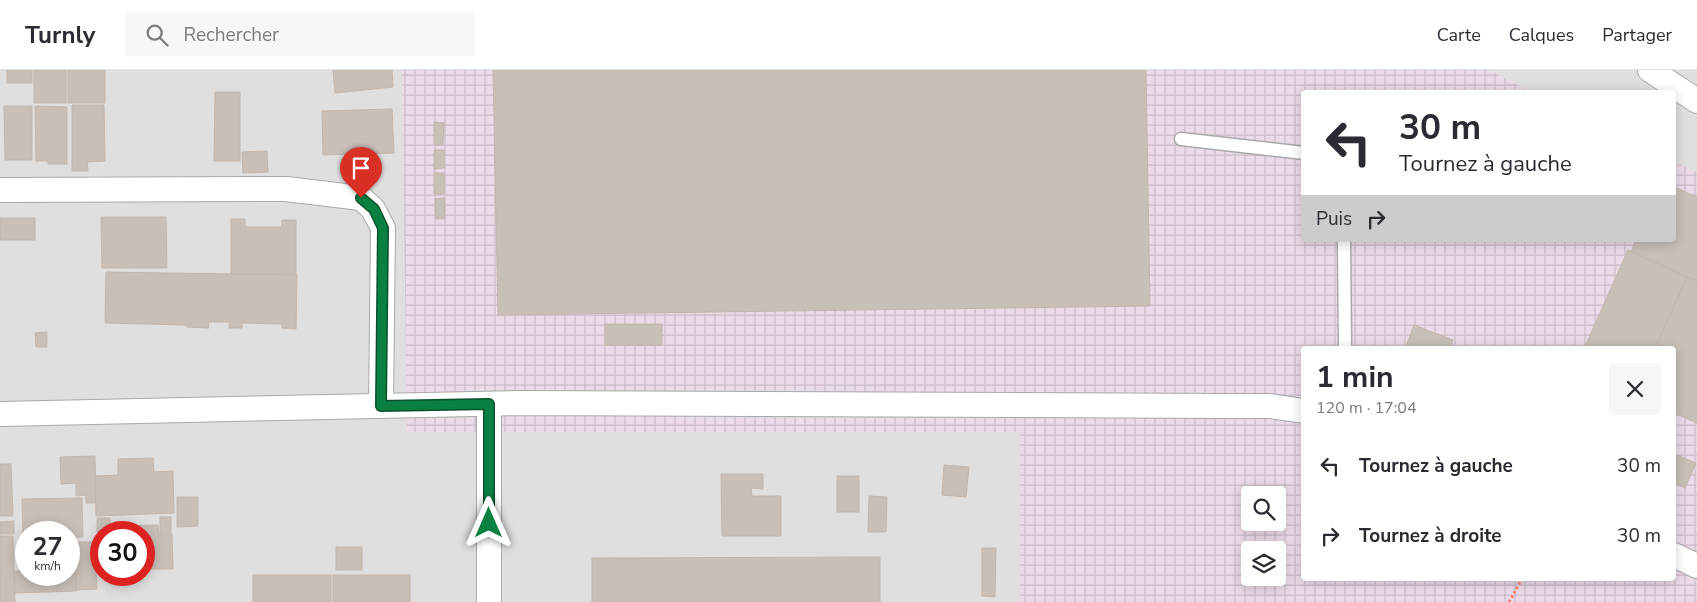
<!DOCTYPE html>
<html lang="fr">
<head>
<meta charset="utf-8">
<style>
	:root { --surface:#fff; --page:#f7f7f7; --text:#2b2b33; --muted:#7c7c81; --line:#e1e1e2 }
	body { margin:0; font-family:"Nunito Sans",sans-serif; background:var(--page); color:var(--text); height:100vh; display:flex; flex-direction:column; font-size:19px; white-space:nowrap }
	* { box-sizing:border-box; margin:0 }
	p { font-size:16px; color:var(--muted) }
	.icon { flex:none; width:28px; height:28px; fill:none; stroke:currentColor; stroke-width:2; stroke-linecap:round; stroke-linejoin:round }
	.map { position:relative; flex:1; overflow:hidden }
	.details { position:absolute; left:1301px; top:276px; width:375px; height:235px; display:flex; flex-direction:column; background:var(--surface); border-radius:5px; box-shadow:0 2px 12px #0003 }
	.details>* { flex:none }
	.banner { position:absolute; left:1301px; top:20px; width:375px; height:152px; border-radius:5px; box-shadow:0 2px 12px #0003; background:#fff; color:var(--text); overflow:hidden }
	.fabs { position:absolute; left:1241px; top:416px; display:grid; gap:10px }
	.fabs a { display:grid; place-items:center; width:45px; height:45px; border-radius:5px; background:var(--surface); box-shadow:0 2px 12px #0003; font-size:25px }
	.speed { position:absolute; left:15px; top:451px; display:flex; gap:10px; font-size:25px; font-weight:700; text-align:center }
	.speed>* { display:grid; place-content:center; width:65px; height:65px; border-radius:50%; background:var(--surface); box-shadow:0 2px 12px #0003; line-height:1 }
	.speed small { font-size:12px; font-weight:400 }
	.speed .limit { border:8px solid #d22; background:#fff; color:#111 }
	.pin { position:absolute; display:grid; place-items:center; width:42px; height:42px; color:#fff; margin:-51px -21px; border-radius:50% 50% 50% 0; rotate:-45deg; box-shadow:0 0 5px #0007 }
	.pin .icon { rotate:45deg }
	.me { position:absolute; width:55px; margin:-28px; rotate:0deg; stroke-linejoin:round; filter:drop-shadow(0 0 4px #0008) }
	.turn { display:flex; align-items:center; gap:18px; height:105px; padding:0 15px; font-size:22px }
	.turn .icon { width:65px; height:65px; stroke-width:2.5 }
	.turn b { display:block; font-size:35px; line-height:42px }
	.then { display:flex; align-items:center; height:48px; padding:0 15px; background:#0003; gap:10px; font-size:19px }
	.round { display:grid; place-items:center; flex:none; width:52px; height:52px; border-radius:5px; background:var(--page) }
	.headline { display:flex; align-items:center; justify-content:space-between; height:85px; padding:0 15px }
	h1 { font-size:30px; font-weight:700; line-height:38px }
	ul { padding:0; list-style:none }
	li { display:flex; align-items:center; gap:15px; height:70px; padding:0 15px }
	li div { flex:1 }
	li b { display:block; font-size:19px }
	li em { font-style:normal }
	header { display:flex; align-items:center; gap:30px; box-sizing:border-box; height:70px; padding:0 25px; background:var(--surface); border-bottom:1px solid var(--line) }
	header strong { font-size:24px }
	nav { display:flex; gap:28px; margin-inline-start:auto; font-size:18px }
	.search { width:350px; height:45px; background:var(--page); display:flex; align-items:center; gap:12px; box-sizing:border-box; padding:0 18px; border-radius:5px; color:var(--muted); font-size:19px }
	.map>svg:first-child { display:block }
	.residential { fill:#e0dfdf; fill-rule:evenodd }
	.industrial { fill:url(#industrial-grid); fill-rule:evenodd }
	.building { fill:#c7bfb8; stroke:#c4b6ab }
	.lines { fill:none; stroke-linecap:round; stroke-linejoin:round }
	.service-casing { stroke:#a9a9a9; stroke-width:15 }
	.minor-casing { stroke:#a9a9a9; stroke-width:26 }
	.path { stroke:#fa8072; stroke-width:3; stroke-dasharray:2.5 2.5; stroke-linecap:butt }
	.service { stroke:#fff; stroke-width:12 }
	.minor { stroke:#fff; stroke-width:24 }
	.route-casing { stroke:#07532c; stroke-width:12 }
	.route { stroke:#0b8043; stroke-width:9 }
</style>
</head>
<body>
<header>
<strong>Turnly</strong>
<div class="search"><svg class="icon" aria-label="search" viewBox="0 0 24 24"><circle cx="10" cy="10" r="6"/><path d="M15 15l6 6"/></svg>Rechercher</div>
<nav><a>Carte</a><a>Calques</a><a>Partager</a></nav>
</header>
<div class="map">
<svg width="1697" height="532" viewBox="0 0 1697 532">
	<defs>
		<pattern id="industrial-grid" width="8" height="8" patternUnits="userSpaceOnUse" patternTransform="scale(1.25)"><rect width="8" height="8" fill="#ebdbe8"/><path d="M0 4h8M4 0v8" fill="none" stroke="#c9bcc7"/></pattern>
	</defs>
	<rect width="100%" height="100%" fill="#f2efe9"/>
	<!-- residential -->
	<g class="residential">
		<path d="M0,0H402L408,362H1020V532H0ZM26,462H69V505H26ZM101,462H144V505H101Z"/>
		<path d="M1488,0H1697V102L1674,92V22H1533Z"/>
	</g>
	<!-- industrial -->
	<path class="industrial" d="M402,0H1488L1533,22H1304V170H1674V92L1697,102V532H1020V362H407ZM1304,279H1674V509H1304ZM1250,425H1278V452H1250ZM1250,480H1278V508H1250Z"/>
	<!-- building -->
	<g class="building">
		<rect x="7" y="0" width="25" height="13"/>
		<rect x="34" y="0" width="32" height="33"/>
		<rect x="68" y="0" width="37" height="33"/>
		<path d="M333,0H392L393,17L335,23Z"/>
		<path d="M493,0H1146L1150,236L498,245Z"/>
		<path d="M215,22H240V91H214Z"/>
		<path d="M72,35H104L105,91L87,92L88,101H72Z"/>
		<path d="M4,36H32V90H5Z"/>
		<path d="M35,36L67,37V94H48V91H36Z"/>
		<path d="M392,39L394,83L323,85L322,41Z"/>
		<path d="M434,52L444,53L443,75H434Z"/>
		<path d="M434,80H444V98L434,99Z"/>
		<path d="M267,81L268,102L243,103L242,82Z"/>
		<rect x="434" y="103" width="10" height="21"/>
		<path d="M1674,117L1697,127V211L1631,182L1636,170H1674Z"/>
		<path d="M444,128L445,149H436L435,129Z"/>
		<path d="M101,147H166L167,198H102Z"/>
		<rect x="0" y="148" width="35" height="22"/>
		<path d="M231,149H245V157H282V150H296V204H231Z"/>
		<path d="M1628,180L1687,207L1655,279H1584Z"/>
		<path d="M106,202L297,205L296,259L282,258V254L242,253V258H229V252H208L209,258L187,257V255L105,253Z"/>
		<path d="M1687,207L1697,211V353L1674,343V279H1655Z"/>
		<rect x="605" y="254" width="57" height="21"/>
		<path d="M1414,255L1453,270L1450,279H1405Z"/>
		<path d="M47,262V277H36L35,263Z"/>
		<path d="M1677,385L1696,393L1685,418L1674,413V392Z"/>
		<path d="M95,386L96,433H86V425L76,426V413L61,414L60,387Z"/>
		<path d="M153,388L154,402L173,401L174,443L96,446L95,406L118,405V389Z"/>
		<path d="M0,394H11L13,446H0Z"/>
		<path d="M944,395L969,397L966,427L942,425Z"/>
		<path d="M721,404H763V419L751,418L752,426H781V466H722Z"/>
		<rect x="837" y="406" width="22" height="36"/>
		<path d="M869,426L887,427L886,462H868Z"/>
		<path d="M177,427H198V456L177,457Z"/>
		<path d="M82,428L83,467H69V462H26V468H23L22,429Z"/>
		<rect x="160" y="447" width="11" height="16"/>
		<path d="M97,448H110V462L97,463Z"/>
		<path d="M14,451V464H0V452Z"/>
		<path d="M158,455L159,464H172L173,499H144V462H111V456Z"/>
		<path d="M97,464H101V501H98Z"/>
		<path d="M0,466H13L15,532H0Z"/>
		<path d="M75,472H95L97,519L76,520Z"/>
		<rect x="336" y="477" width="26" height="23"/>
		<path d="M982,478H996L995,527L982,526Z"/>
		<path d="M880,487V532H592V488Z"/>
		<path d="M69,500H75L76,521L15,523L14,501H26V505H69Z"/>
		<rect x="253" y="505" width="78" height="27"/>
		<rect x="333" y="505" width="77" height="27"/>
	</g>
	<g class="lines">
		<defs>
			<g id="service">
				<path d="M1181,69L1304,83"/>
				<path d="M1344,170L1345,279"/>
			</g>
			<g id="minor">
				<path d="M1650,0L1697,31"/>
				<path d="M0,120L286,119L361,128L373,139L383,158L381,336"/>
				<path d="M0,344L518,333L1228,336H1270L1304,341"/>
				<path d="M1674,485L1697,496"/>
				<path d="M489,532V334"/>
			</g>
		</defs>
		<!-- service casing -->
		<use href="#service" class="service-casing"/>
		<!-- minor casing -->
		<use href="#minor" class="minor-casing"/>
		<!-- path -->
		<path class="path" d="M1509,532L1522,509"/>
		<!-- service -->
		<use href="#service" class="service"/>
		<!-- minor -->
		<use href="#minor" class="minor"/>
	</g>
	<g class="lines">
		<defs>
			<path id="route" d="M361,128L374,139L383,158L381,336L489,334V453"/>
		</defs>
		<!-- route casing -->
		<use href="#route" class="route-casing"/>
		<!-- route -->
		<use href="#route" class="route"/>
	</g>
</svg>
<div class="fabs">
<a><svg class="icon" aria-label="search" viewBox="0 0 24 24"><circle cx="10" cy="10" r="6"/><path d="M15 15l6 6"/></svg></a>
<a><svg class="icon" aria-label="layers" viewBox="0 0 24 24"><path d="M12 4l9 5-9 5-9-5zM3 14l9 5 9-5"/></svg></a>
</div>
<div class="speed"><div>27<small>km/h</small></div><div class="limit">30</div></div>
<div class="pin" style="left:361px;top:128px;background:#d93025"><svg class="icon" aria-label="arrive" viewBox="0 0 24 24"><path d="M6 21V4h12l-3 4 3 4H6"/></svg></div>
<svg class="me" style="left:489px;top:453px" viewBox="-20 -20 40 40"><path d="M0-17L14 15 0 8-14 15z" fill="#0b8043" stroke="#fff" stroke-width="4"/></svg>
<div class="banner">
<div class="turn"><svg class="icon" aria-label="left" viewBox="0 0 24 24"><path d="M17 20v-9H6M10 6l-5 5 5 5"/></svg><div><b>30 m</b>Tournez à gauche</div></div>
<div class="then">Puis<svg class="icon" aria-label="right" viewBox="0 0 24 24"><path d="M7 20v-9h11M14 6l5 5-5 5"/></svg></div>
</div>
<section class="details">
<div class="headline"><div><h1>1 min</h1><p>120 m · 17:04</p></div><a class="round"><svg class="icon" aria-label="close" viewBox="0 0 24 24"><path d="M6 6l12 12M18 6L6 18"/></svg></a></div>
<ul>
<li><svg class="icon" aria-label="left" viewBox="0 0 24 24"><path d="M17 20v-9H6M10 6l-5 5 5 5"/></svg><div><b>Tournez à gauche</b></div><em>30 m</em></li>
<li><svg class="icon" aria-label="right" viewBox="0 0 24 24"><path d="M7 20v-9h11M14 6l5 5-5 5"/></svg><div><b>Tournez à droite</b></div><em>30 m</em></li>
</ul>
</section>
</div>
</body>
</html>
